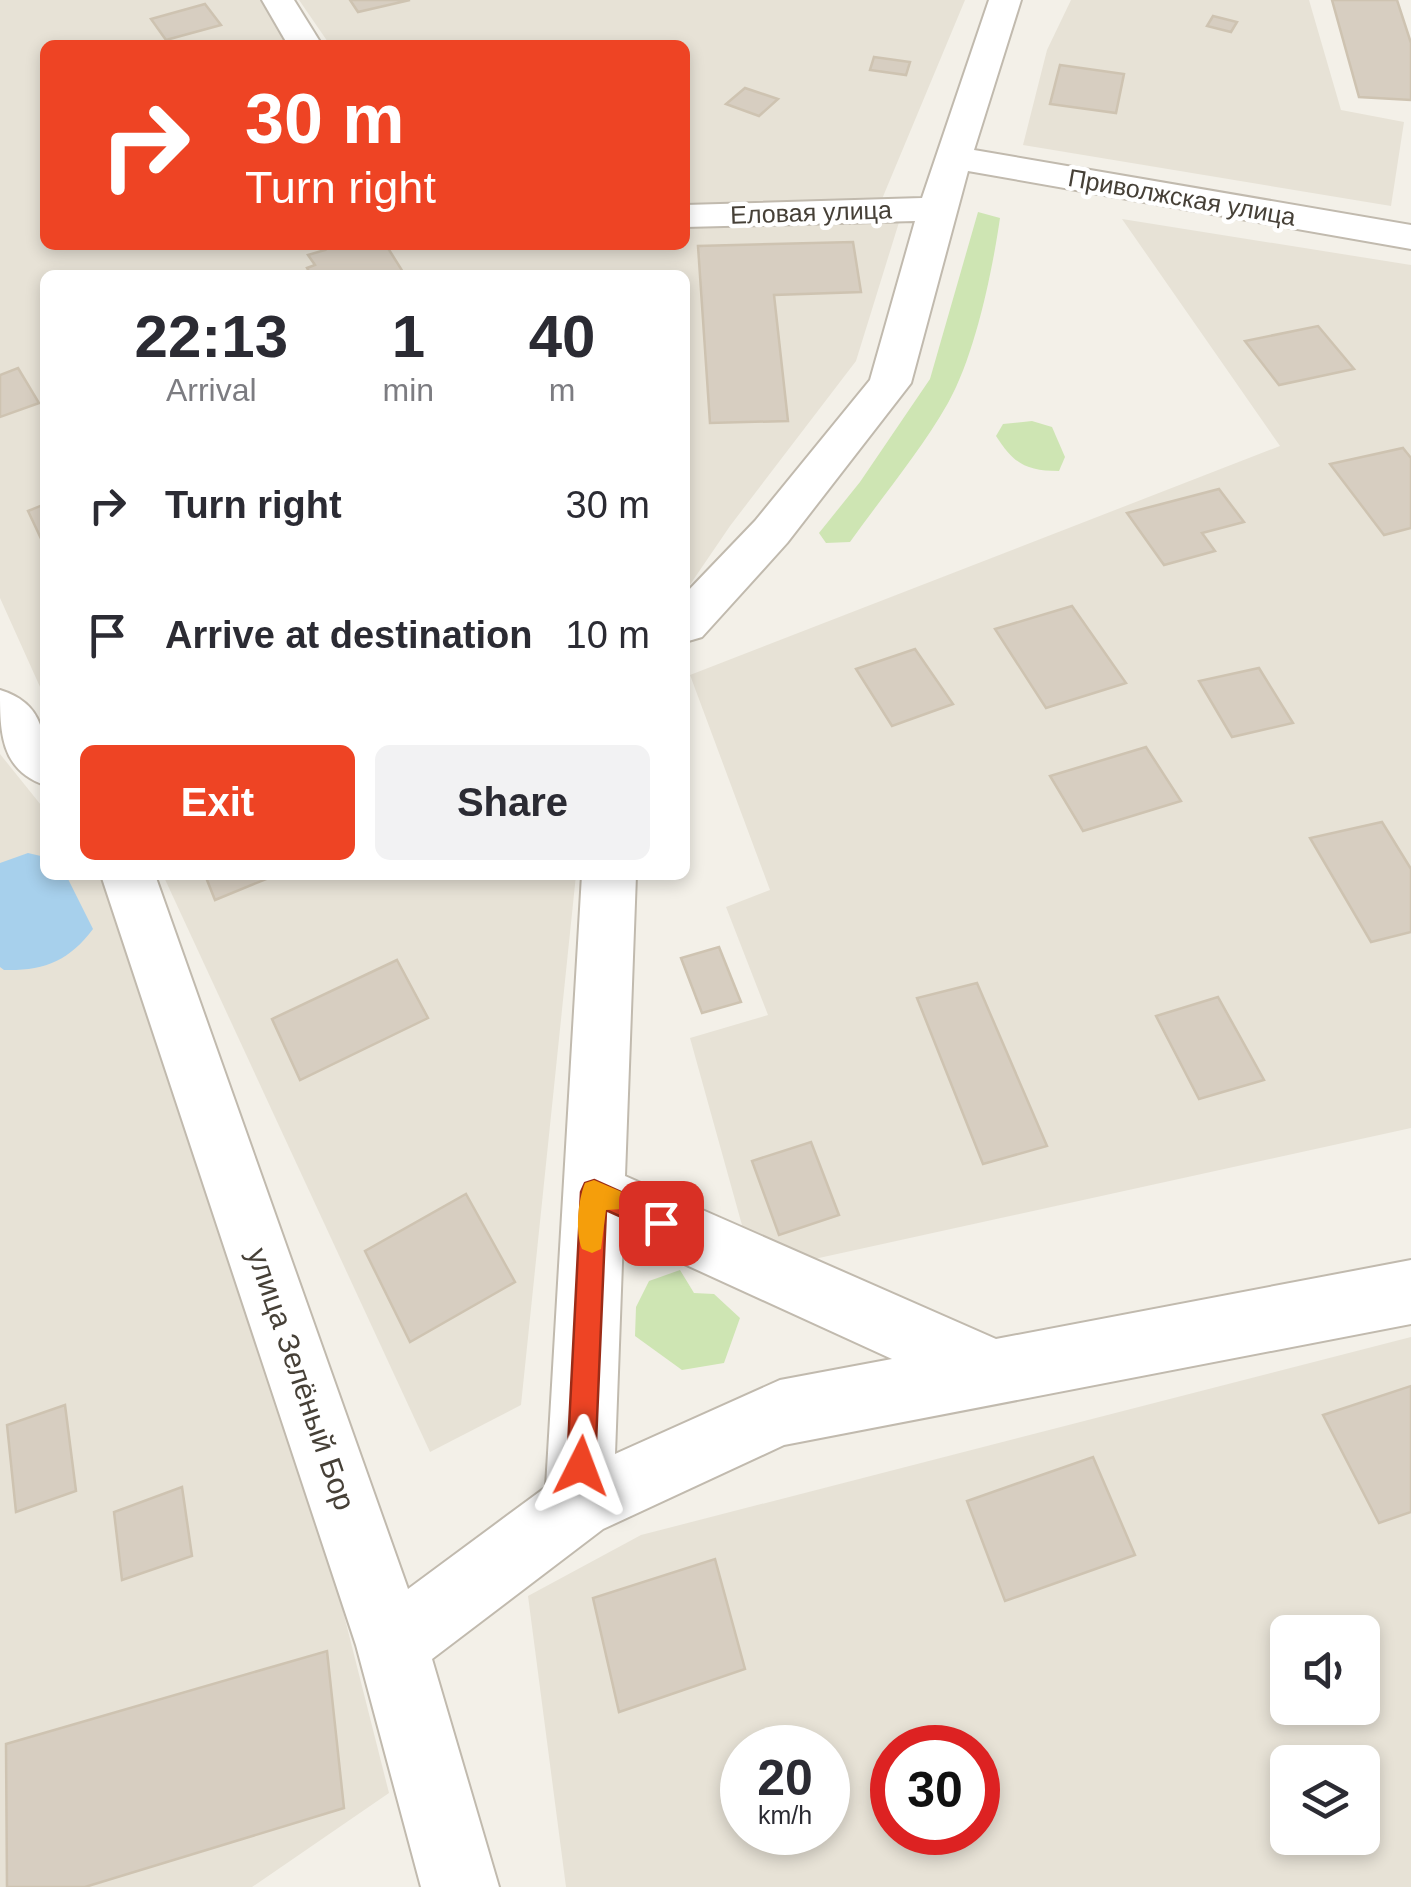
<!DOCTYPE html>
<html lang="en">
<head>
<meta charset="utf-8">
<style>
	:root { --surface:#fff; --page:#f2f2f3; --text:#2b2b33; --muted:#7c7c81; --accent:#ee4424 }
	body { margin:0; font-family:Helvetica,sans-serif; background:var(--page); color:var(--text); height:100vh; display:flex; flex-direction:column; font-size:38px; white-space:nowrap }
	* { box-sizing:border-box; margin:0 }
	p { font-size:32px; color:var(--muted) }
	.icon { flex:none; width:55px; height:55px; fill:none; stroke:currentColor; stroke-width:2; stroke-linecap:round; stroke-linejoin:round }
	.map { position:relative; flex:1; overflow:hidden }
	.sheet { position:absolute; left:40px; top:270px; width:650px; height:610px; display:flex; flex-direction:column; background:var(--surface); border-radius:15px; box-shadow:0 5px 15px #0003 }
	.sheet>* { flex:none }
	.banner { position:absolute; left:40px; top:40px; width:650px; height:210px; border-radius:15px; box-shadow:0 5px 15px #0003; background:#ee4424; color:#fff; overflow:hidden }
	.fabs { position:absolute; left:1270px; top:1615px; display:grid; gap:20px }
	.fabs a { display:grid; place-items:center; width:110px; height:110px; border-radius:15px; background:var(--surface); box-shadow:0 5px 15px #0003; font-size:50px }
	.speed { position:absolute; left:720px; top:1725px; display:flex; gap:20px; font-size:50px; font-weight:700; text-align:center }
	.speed>* { display:grid; place-content:center; width:130px; height:130px; border-radius:50%; background:var(--surface); box-shadow:0 5px 15px #0003; line-height:1 }
	.speed small { font-size:25px; font-weight:400 }
	.speed .limit { border:15px solid #d22; background:#fff; color:#111 }
	.pin { position:absolute; display:grid; place-items:center; width:85px; height:85px; color:#fff; margin:-42px; border-radius:20px; box-shadow:0 5px 15px #0006 }
	.me { position:absolute; width:110px; margin:-55px; rotate:3deg; stroke-linejoin:round; filter:drop-shadow(0 0 8px #0008) }
	.turn { display:flex; align-items:center; gap:35px; height:210px; padding:0 40px; font-size:45px }
	.turn .icon { width:130px; height:130px; stroke-width:2.5 }
	.turn b { display:block; font-size:70px; line-height:85px }
	.eta { display:flex; justify-content:space-evenly; align-items:center; height:170px; text-align:center }
	.eta b { font-size:60px; font-weight:700; line-height:70px }
	.cta { display:flex; gap:20px; margin-top:auto; padding:20px 40px }
	.cta a { flex:1; height:115px; border-radius:15px; background:var(--accent); color:#fff; font-size:40px; font-weight:700; line-height:115px; text-align:center }
	.cta a+a { background:var(--page); color:var(--text) }
	ul { padding:0; list-style:none }
	li { display:flex; align-items:center; gap:30px; height:130px; padding:0 40px }
	li div { flex:1 }
	li b { display:block; font-size:38px }
	li em { font-style:normal }
	.map>svg:first-child { display:block }
	.residential { fill:#e7e2d6; fill-rule:evenodd }
	.green { fill:#cee5b3 }
	.water { fill:#a7d0ec }
	.building { fill:#d7cec1; stroke:#cec3b1; stroke-width:2.5 }
	.lines { fill:none; stroke-linecap:round; stroke-linejoin:round }
	.minor-casing { stroke:#c1baae; stroke-width:4 }
	.minor { fill:#fff; fill-rule:evenodd }
	.route { fill:#ee4424; stroke:#9b2c17; stroke-width:2.5 }
	.slow { fill:#f59e0b }
	.labels { text-anchor:middle; stroke-width:9; stroke-linejoin:round; paint-order:stroke }
	.far-street-label { font-size:25px; fill:#464037; stroke:#fff }
	.street-label { font-size:30px; fill:#464037; stroke:#fff }
</style>
</head>
<body>
<div class="map">
<svg width="1411" height="1887" viewBox="0 0 1411 1887">
	<rect width="100%" height="100%" fill="#f3f0e8"/>
	<!-- residential -->
	<g class="residential">
		<path d="M0,0H260L295,45H45V245H685V223L900,219L856,361L730,526L685,592V275H45V698L0,598Z"/>
		<path d="M299,0H965L882,199L685,209V45H330Z"/>
		<path d="M1071,0H1309L1341,110L1404,122L1391,206L1023,145L1047,50Z"/>
		<path d="M1122,219L1411,265V1128L755,1272L690,1038L768,1015L726,907L770,890L690,675L1280,446Z"/>
		<path d="M0,754L45,810V875H96L104,884L323,1532L389,1793L252,1887H0Z"/>
		<path d="M163,875H576L521,1405L430,1452Z"/>
		<path d="M1411,1337V1887H566L528,1596L641,1535ZM1288,1632H1362V1708H1288ZM742,1748H828V1832H742ZM892,1748H978V1832H892ZM1288,1762H1362V1838H1288Z"/>
	</g>
	<!-- green -->
	<g class="green">
		<path d="M978,212L1000,218C992,273 975,355 948,403C920,452 882,497 850,542L826,543L819,533L860,482L930,379Z"/>
		<path d="M1032,421L1052,427L1065,457L1059,471C1026,471 1014,464 996,436L1003,424Z"/>
		<path d="M680,1270L694,1293L714,1294L740,1318L724,1363L682,1370L635,1336L636,1307L649,1281Z"/>
	</g>
	<!-- water -->
	<path class="water" d="M28,853L45,857V875H66L93,929C69,961 44,971 4,970L0,967V863Z"/>
	<!-- building -->
	<g class="building">
		<path d="M350,0H410L358,12Z"/>
		<path d="M1332,0H1397L1411,43V100L1359,97Z"/>
		<path d="M205,4L221,25L166,40L151,19Z"/>
		<path d="M1213,16L1237,22L1231,32L1207,26Z"/>
		<path d="M874,57L910,62L906,75L870,70Z"/>
		<path d="M1060,65L1124,74L1116,113L1050,104Z"/>
		<path d="M745,88L778,99L759,116L726,104Z"/>
		<path d="M853,242L861,292L774,295L788,421L710,423L698,246Z"/>
		<path d="M322,245H386L403,272L311,275L307,268L315,265L308,255L325,250Z"/>
		<path d="M1318,326L1354,369L1279,385L1245,341Z"/>
		<path d="M18,368L39,403L0,417V375Z"/>
		<path d="M1403,448L1411,458V528L1384,535L1330,464Z"/>
		<path d="M1219,489L1244,522L1202,533L1215,551L1164,565L1127,513Z"/>
		<path d="M45,504V545H44L28,511Z"/>
		<path d="M1072,606L1126,683L1046,708L995,629Z"/>
		<path d="M915,649L953,704L892,726L856,669Z"/>
		<path d="M1259,668L1293,723L1232,737L1199,681Z"/>
		<path d="M1146,747L1181,801L1083,831L1050,776Z"/>
		<path d="M1382,822L1411,869V932L1371,942L1310,838Z"/>
		<path d="M205,875H276L215,900Z"/>
		<path d="M719,947L741,1002L702,1013L681,958Z"/>
		<path d="M397,960L428,1018L300,1080L272,1019Z"/>
		<path d="M977,983L1047,1146L983,1164L917,998Z"/>
		<path d="M1218,997L1264,1080L1199,1099L1156,1016Z"/>
		<path d="M811,1142L839,1215L779,1235L752,1161Z"/>
		<path d="M466,1194L515,1282L410,1342L365,1251Z"/>
		<path d="M1411,1386V1512L1379,1523L1323,1415Z"/>
		<path d="M65,1405L76,1491L16,1512L7,1425Z"/>
		<path d="M1093,1457L1135,1555L1005,1601L967,1501Z"/>
		<path d="M182,1487L192,1556L122,1580L114,1512Z"/>
		<path d="M715,1559L745,1669L619,1712L593,1598Z"/>
		<path d="M327,1651L344,1808L85,1887H7L6,1744Z"/>
	</g>
	<g class="lines">
		<defs>
			<g id="minor">
				<path d="M262,0H294L322,45H288Z"/>
				<path d="M989,0H1021L974,150L1411,225V249L968,171L911,383L787,543L702,637L685,642V594L755,521L870,380L915,221L685,227V205L922,198Z"/>
				<path d="M0,690C49,705 45,743 45,785C0,770 0,731 0,690Z"/>
				<path d="M101,875H155L408,1589L546,1487L582,875H636L625,1176L996,1339L1411,1260V1324L784,1445L603,1529L432,1659L499,1887H421L356,1645ZM623,1236L892,1359L780,1380L615,1454Z"/>
			</g>
		</defs>
		<!-- minor casing -->
		<use href="#minor" class="minor-casing"/>
		<!-- minor -->
		<use href="#minor" class="minor"/>
	</g>
	<!-- route -->
	<path class="route" d="M594,1180L670,1214L674,1223L670,1231L661,1235L606,1210L595,1466L591,1475L581,1479L571,1475L567,1466L581,1192L585,1183Z"/>
	<!-- slow -->
	<path class="slow" d="M594,1180L622,1192L625,1201L622,1209L606,1210L601,1249L592,1253L582,1249C575,1232 578,1200 585,1183Z"/>
	<g class="labels">
		<!-- far-street labels -->
		<g class="far-street-label">
			<text transform="translate(1182 197) rotate(10)" y="9">Приволжская улица</text>
			<text transform="translate(811 212) rotate(-2)" y="9">Еловая улица</text>
		</g>
		<!-- street labels -->
		<g class="street-label">
			<text transform="translate(301 1379) rotate(71)" y="10">улица Зелёный Бор</text>
		</g>
	</g>
</svg>
<div class="fabs">
<a><svg class="icon" aria-label="sound" viewBox="0 0 24 24"><path d="M4 9h4l5-4v14l-5-4H4zM17 9q2 3 0 6"/></svg></a>
<a><svg class="icon" aria-label="layers" viewBox="0 0 24 24"><path d="M12 4l9 5-9 5-9-5zM3 14l9 5 9-5"/></svg></a>
</div>
<div class="speed"><div>20<small>km/h</small></div><div class="limit">30</div></div>
<div class="pin" style="left:661px;top:1223px;background:#d93025"><svg class="icon" aria-label="arrive" viewBox="0 0 24 24"><path d="M6 21V4h12l-3 4 3 4H6"/></svg></div>
<svg class="me" style="left:581px;top:1466px" viewBox="-20 -20 40 40"><path d="M0-17L14 15 0 8-14 15z" fill="#ee4424" stroke="#fff" stroke-width="4"/></svg>
<div class="banner">
<div class="turn"><svg class="icon" aria-label="right" viewBox="0 0 24 24"><path d="M7 20v-9h11M14 6l5 5-5 5"/></svg><div><b>30 m</b>Turn right</div></div>
</div>
<section class="sheet">
<div class="eta">
<div><b>22:13</b><p>Arrival</p></div>
<div><b>1</b><p>min</p></div>
<div><b>40</b><p>m</p></div>
</div>
<ul>
<li><svg class="icon" aria-label="right" viewBox="0 0 24 24"><path d="M7 20v-9h11M14 6l5 5-5 5"/></svg><div><b>Turn right</b></div><em>30 m</em></li>
<li><svg class="icon" aria-label="arrive" viewBox="0 0 24 24"><path d="M6 21V4h12l-3 4 3 4H6"/></svg><div><b>Arrive at destination</b></div><em>10 m</em></li>
</ul>
<div class="cta"><a>Exit</a><a>Share</a></div>
</section>
</div>
</body>
</html>
